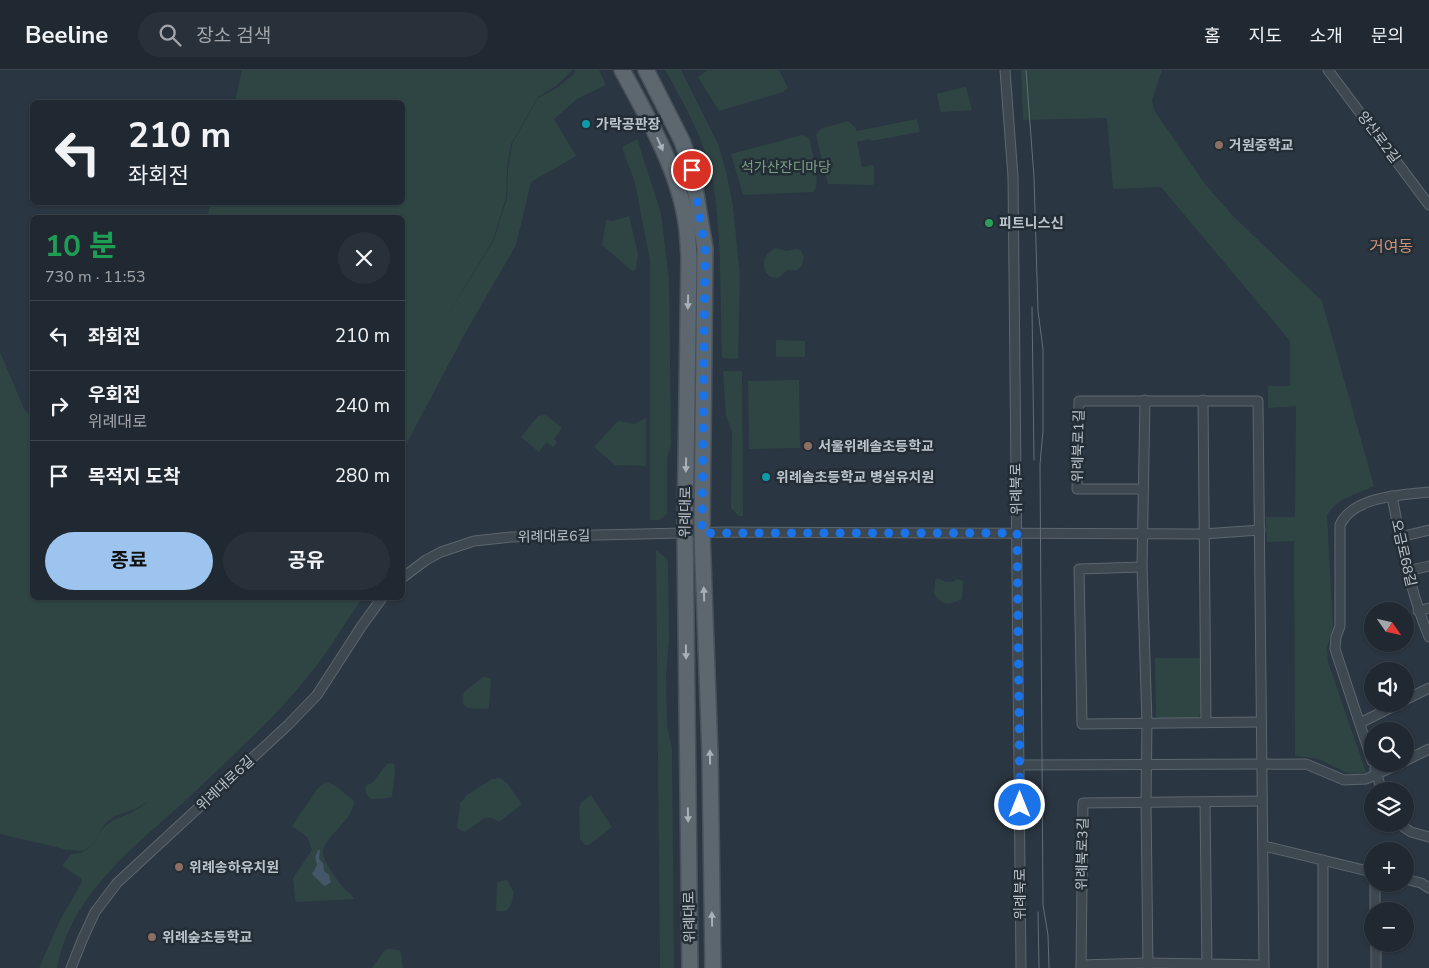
<!DOCTYPE html>
<html lang="ko">
<head>
<meta charset="utf-8">
<style>
	:root { --surface:#202831; --page:#283039; --text:#f1f3f6; --muted:#a2a6ab; --line:#3d444d; --accent:#9dc4ee }
	body { margin:0; font-family:"Nunito Sans","Noto Sans KR",sans-serif; background:var(--page); color:var(--text); height:100vh; display:flex; flex-direction:column; font-size:19px; white-space:nowrap }
	* { box-sizing:border-box; margin:0 }
	p { font-size:16px; color:var(--muted) }
	.icon { flex:none; width:28px; height:28px; fill:none; stroke:currentColor; stroke-width:2; stroke-linecap:round; stroke-linejoin:round }
	.map { position:relative; flex:1; overflow:hidden }
	.side { position:absolute; left:30px; top:145px; width:375px; height:385px; display:flex; flex-direction:column; background:var(--surface); border-radius:8px; box-shadow:0 1px 4px #0004,0 0 0 1px var(--line) }
	.side>* { flex:none }
	.hud { position:absolute; left:30px; top:30px; width:375px; height:105px; border-radius:8px; box-shadow:0 1px 4px #0004,0 0 0 1px var(--line); background:#202831; color:var(--text); overflow:hidden }
	.needle { width:32px; rotate:124deg }
	.controls { position:absolute; left:1364px; top:532px; display:grid; gap:10px }
	.controls a { display:grid; place-items:center; width:50px; height:50px; border-radius:50%; background:var(--surface); box-shadow:0 1px 4px #0004,0 0 0 1px var(--line); font-size:25px }
	.pin { position:absolute; display:grid; place-items:center; width:42px; height:42px; color:#fff; margin:-21px; border:2px solid #fff; border-radius:50%; box-shadow:0 1px 5px #0007 }
	.me { position:absolute; width:55px; margin:-28px; rotate:0deg; stroke-linejoin:round; filter:drop-shadow(0 0 4px #0008) }
	.turn { display:flex; align-items:center; gap:18px; height:105px; padding:0 15px; font-size:22px }
	.turn .icon { width:65px; height:65px; stroke-width:2.5 }
	.turn b { display:block; font-size:35px; line-height:42px }
	.round { display:grid; place-items:center; flex:none; width:52px; height:52px; border-radius:26px; background:var(--page) }
	.summary { display:flex; align-items:center; justify-content:space-between; height:85px; padding:0 15px }
	h1 { font-size:30px; font-weight:700; line-height:38px; color:#1e9e55 }
	.primary-button { display:flex; gap:10px; margin-top:auto; padding:10px 15px }
	.primary-button a { flex:1; height:58px; border-radius:30px; background:var(--accent); color:#111; font-size:20px; font-weight:700; line-height:58px; text-align:center }
	.primary-button a+a { background:var(--page); color:var(--text) }
	ul { padding:0; list-style:none }
	li { display:flex; align-items:center; gap:15px; height:70px; padding:0 15px; border-top:1px solid var(--line) }
	li div { flex:1 }
	li b { display:block; font-size:19px }
	li em { font-style:normal }
	header { display:flex; align-items:center; gap:30px; box-sizing:border-box; height:70px; padding:0 25px; background:var(--surface); border-bottom:1px solid var(--line) }
	header strong { font-size:24px }
	nav { display:flex; gap:28px; margin-inline-start:auto; font-size:18px }
	.search { width:350px; height:45px; background:var(--page); display:flex; align-items:center; gap:12px; box-sizing:border-box; padding:0 18px; border-radius:28px; color:var(--muted); font-size:19px }
	.map>svg:first-child { display:block }
	.green { fill:#2f4544 }
	.water { fill:#445769 }
	.lines { fill:none; stroke-linecap:round; stroke-linejoin:round }
	.street-casing { stroke:#5c666e; stroke-width:11 }
	.primary-casing { stroke:#48515a; stroke-width:18 }
	.street { stroke:#3e4851; stroke-width:9 }
	.primary { stroke:#5c6770; stroke-width:15 }
	.tram { stroke:#636e79; stroke-width:1 }
	.oneway { fill:#a8b1b9 }
	.route { stroke:#1a73e8; stroke-width:9; stroke-dasharray:0 16.2 }
	.culture-dot { fill:#0f9aa8; stroke:#232d36; stroke-width:2 }
	.education-dot { fill:#8d6e63; stroke:#232d36; stroke-width:2 }
	.leisure-dot { fill:#2e9e5b; stroke:#232d36; stroke-width:2 }
	.labels { text-anchor:middle; stroke-width:5; stroke-linejoin:round; paint-order:stroke }
	.poi-label { font-size:14px; font-weight:bold; fill:#bbc3cb; stroke:#232d36; text-anchor:start }
	.street-label { font-size:14px; fill:#bbc3cb; stroke:#232d36 }
	.park-label { font-size:14px; fill:#7c9e81; stroke:#232d36 }
	.quarter-label { font-size:16px; fill:#cc9275; stroke:#232d36 }
</style>
</head>
<body>
<header>
<strong>Beeline</strong>
<div class="search"><svg class="icon" aria-label="search" viewBox="0 0 24 24"><circle cx="10" cy="10" r="6"/><path d="M15 15l6 6"/></svg>장소 검색</div>
<nav><a>홈</a><a>지도</a><a>소개</a><a>문의</a></nav>
</header>
<div class="map">
<svg width="1429" height="898" viewBox="0 0 1429 898">
	<rect width="100%" height="100%" fill="#2a3641"/>
	<!-- green -->
	<g class="green">
		<path d="M242,0H573L556,16L538,27L511,74L507,97L506,128L493,170L441,256L494,170L507,128L508,99L512,74L538,28L557,18L574,4L576,0H599L606,15L577,29L554,49L576,86L531,112L516,175L467,260L403,380L402,148L207,147L211,133L402,132V32H235Z"/>
		<path d="M665,0H681L718,74L726,101L733,136L740,207L738,289L722,288C720,231 722,168 713,112C706,72 685,35 665,0Z"/>
		<path d="M708,0H779L788,18L783,22L719,41L698,7Z"/>
		<path d="M1021,0H1162L1152,30L1154,40L1205,114L1232,145L1322,231L1374,416C1357,424 1335,429 1327,446L1333,557L1327,578L1328,592L1366,702C1347,706 1343,701 1327,693C1317,688 1307,687 1295,686L1294,471L1267,472L1266,447H1295L1296,336L1268,338V316H1290V271L1161,117L1113,119L1107,48L1023,50Z"/>
		<path d="M964,17H966L972,40L942,42L940,41L937,24Z"/>
		<path d="M917,49L920,62L871,71V69L857,72L862,97L874,95V113L873,115L828,114L816,65L820,59L848,51L855,57L857,61Z"/>
		<path d="M802,65L808,67L810,71C812,83 822,114 813,122L743,125L731,84Z"/>
		<path d="M637,69L661,143L669,210L671,374L667,388V444L660,450H650V190L635,113L622,77Z"/>
		<path d="M629,146L638,184L636,199L632,201L602,175L606,150L613,151Z"/>
		<path d="M776,178L786,181L797,179L801,181L804,188L802,196L797,200H787C785,202 783,204 781,206C768,215 752,189 776,178Z"/>
		<path d="M776,270L805,271V287H776Z"/>
		<path d="M0,282L25,341L32,345V528H363C349,546 338,566 325,584C308,608 288,631 268,651C241,678 214,704 186,730C133,778 72,823 57,898H39L60,850L82,812L81,808L62,796L71,784C97,783 92,766 108,754C115,748 124,746 132,742C138,739 144,735 149,731L135,739L115,746L105,754L91,776L83,781L68,780L0,764Z"/>
		<path d="M742,301L743,446H739L731,438L732,362L726,346L723,301Z"/>
		<path d="M799,310L800,378L749,379L748,311Z"/>
		<path d="M546,345L562,358L554,369L557,372L553,377L547,372L539,382L521,367L538,346Z"/>
		<path d="M646,348V396L615,395L594,377L618,351L634,354Z"/>
		<path d="M656,480L666,488L668,492L669,569L666,605L667,656L672,679L674,898H660Z"/>
		<path d="M938,508L946,512H953L957,509L961,510L963,512L962,529C948,535 944,537 934,524L935,511Z"/>
		<path d="M1155,588H1200L1201,643L1197,649L1162,650L1156,646Z"/>
		<path d="M483,607L491,608L489,637L487,639C473,638 458,642 464,622Z"/>
		<path d="M391,693L394,694L395,700L392,727L389,728L371,729L366,724L365,718L367,715L372,713L387,694Z"/>
		<path d="M500,708L507,713L522,734L499,752C484,740 477,757 464,762L457,758L460,733L467,725L492,709Z"/>
		<path d="M326,712L334,715L354,731C354,749 327,764 323,781C321,788 338,812 344,818C347,822 352,824 354,829L297,832L295,830L293,808L312,780L307,767L292,756L318,718Z"/>
		<path d="M591,725L612,757L589,775H585L580,769L579,737L582,732Z"/>
		<path d="M507,810L514,823L511,835L506,841H496L497,812Z"/>
		<path d="M387,879L399,880L401,883L403,898H372L385,880Z"/>
	</g>
	<!-- water -->
	<path class="water" d="M318,780H320L319,789L323,793L324,801L329,805L331,812L325,816L322,814L312,804L317,795L315,787Z"/>
	<g class="lines">
		<defs>
			<g id="street">
				<path d="M1005,0L1013,107L1021,898"/>
				<path d="M1328,0L1429,135"/>
				<path d="M1145,330L1142,497L1147,653L1146,732L1148,898"/>
				<path d="M1203,330L1206,652"/>
				<path d="M1143,419H1077L1079,331H1258L1264,898"/>
				<path d="M1392,426C1401,474 1410,521 1429,567"/>
				<path d="M1400,467L1429,460"/>
				<path d="M1142,497L1079,499L1082,654L1261,652"/>
				<path d="M1407,501L1429,496"/>
				<path d="M402,508L426,490L441,482L474,471L511,467L726,462L1203,464L1260,460"/>
				<path d="M1418,541L1429,538"/>
				<path d="M1405,630L1429,618"/>
				<path d="M1360,653L1398,634"/>
				<path d="M1372,691L1335,579L1336,567L1340,556V455C1353,426 1402,425 1429,422"/>
				<path d="M1405,691L1429,679"/>
				<path d="M1020,695L1306,694L1344,710L1366,709L1399,694"/>
				<path d="M1375,699L1382,721"/>
				<path d="M1205,733L1207,898"/>
				<path d="M1399,754L1411,762L1429,767"/>
				<path d="M1264,776L1372,802"/>
				<path d="M1323,790V898"/>
				<path d="M1405,809L1421,813L1429,818"/>
				<path d="M1375,814V841"/>
				<path d="M1376,874V898"/>
				<path d="M1081,895L1148,893L1264,895"/>
				<path d="M71,898L83,868L95,842L117,813L288,655L317,625L361,557L382,528"/>
				<path d="M1081,898L1083,733L1262,731"/>
			</g>
			<g id="primary">
				<path d="M622,0C647,46 678,99 686,152C688,164 688,176 689,187L685,463L690,898"/>
				<path d="M646,0L682,71L692,100L705,178L702,463L710,685L713,898"/>
			</g>
		</defs>
		<!-- street casing -->
		<use href="#street" class="street-casing"/>
		<!-- primary casing -->
		<use href="#primary" class="primary-casing"/>
		<!-- street -->
		<use href="#street" class="street"/>
		<!-- primary -->
		<use href="#primary" class="primary"/>
		<!-- tram -->
		<g class="tram">
			<path d="M1026,0L1034,107L1038,241L1043,279V361L1040,394L1043,835L1048,865L1049,898"/>
			<path d="M1032,237L1034,390"/>
			<path d="M1038,842L1039,898"/>
		</g>
	</g>
	<!-- one-way arrows -->
	<defs><path id="oneway-solid" d="M-6-.8H1V-3.2L6.5 0L1 3.2V.8H-6Z" transform="scale(1.25)"/></defs>
	<g class="oneway">
		<use href="#oneway-solid" transform="translate(660 74) rotate(66)"/>
		<use href="#oneway-solid" transform="translate(688 232) rotate(91)"/>
		<use href="#oneway-solid" transform="translate(686 395) rotate(91)"/>
		<use href="#oneway-solid" transform="translate(704 524) rotate(-92)"/>
		<use href="#oneway-solid" transform="translate(686 582) rotate(89)"/>
		<use href="#oneway-solid" transform="translate(710 687) rotate(-91)"/>
		<use href="#oneway-solid" transform="translate(688 745) rotate(89)"/>
		<use href="#oneway-solid" transform="translate(712 849) rotate(-91)"/>
	</g>
	<g class="lines">
		<!-- route -->
		<path class="route" d="M692,100L705,178L702,463H1017L1020,735"/>
	</g>
	<!-- markers -->
	<g class="culture-dot">
		<circle cx="586" cy="54" r="5"/>
		<circle cx="766" cy="407" r="5"/>
	</g>
	<g class="education-dot">
		<circle cx="1219" cy="75" r="5"/>
		<circle cx="808" cy="376" r="5"/>
		<circle cx="179" cy="797" r="5"/>
		<circle cx="152" cy="867" r="5"/>
	</g>
	<circle class="leisure-dot" cx="989" cy="153" r="5"/>
	<g class="labels">
		<!-- poi labels -->
		<g class="poi-label">
			<text x="596" y="59">가락공판장</text>
			<text x="1229" y="80">거원중학교</text>
			<text x="999" y="158">피트니스신</text>
			<text x="818" y="381">서울위례솔초등학교</text>
			<text x="776" y="412">위례솔초등학교 병설유치원</text>
			<text x="189" y="802">위례송하유치원</text>
			<text x="162" y="872">위례숲초등학교</text>
		</g>
		<!-- street labels -->
		<g class="street-label">
			<text transform="translate(1379 67) rotate(53)" y="5">양산로2길</text>
			<text transform="translate(1078 376) rotate(-89)" y="5">위례북로1길</text>
			<text transform="translate(1016 419) rotate(-91)" y="5">위례북로</text>
			<text transform="translate(685 442) rotate(-89)" y="5">위례대로</text>
			<text transform="translate(554 466) rotate(-1)" y="5">위례대로6길</text>
			<text transform="translate(1404 483) rotate(77)" y="5">오금로68길</text>
			<text transform="translate(225 713) rotate(-43)" y="5">위례대로6길</text>
			<text transform="translate(1082 784) rotate(-89)" y="5">위례북로3길</text>
			<text transform="translate(1020 824) rotate(-90)" y="5">위례북로</text>
			<text transform="translate(689 847) rotate(-91)" y="5">위례대로</text>
		</g>
		<!-- park labels -->
		<g class="park-label">
			<text x="786" y="102">석가산잔디마당</text>
		</g>
		<!-- quarter labels -->
		<g class="quarter-label">
			<text x="1391" y="182">거여동</text>
		</g>
	</g>
</svg>
<div class="controls">
<a><svg class="needle" viewBox="-14 -14 28 28"><path d="M0-13l5 13h-10z" fill="#e53935"/><path d="M0 13l5-13h-10z" fill="#a2a6ab"/></svg></a>
<a><svg class="icon" aria-label="sound" viewBox="0 0 24 24"><path d="M4 9h4l5-4v14l-5-4H4zM17 9q2 3 0 6"/></svg></a>
<a><svg class="icon" aria-label="search" viewBox="0 0 24 24"><circle cx="10" cy="10" r="6"/><path d="M15 15l6 6"/></svg></a>
<a><svg class="icon" aria-label="layers" viewBox="0 0 24 24"><path d="M12 4l9 5-9 5-9-5zM3 14l9 5 9-5"/></svg></a>
<a>+</a>
<a>−</a>
</div>
<div class="pin" style="left:692px;top:100px;background:#d93025"><svg class="icon" aria-label="arrive" viewBox="0 0 24 24"><path d="M6 21V4h12l-3 4 3 4H6"/></svg></div>
<svg class="me" style="left:1020px;top:735px" viewBox="-20 -20 40 40"><circle r="17" fill="#1a73e8" stroke="#fff" stroke-width="3"/><path d="M0-11L8 9 0 5-8 9z" fill="#fff"/></svg>
<div class="hud">
<div class="turn"><svg class="icon" aria-label="left" viewBox="0 0 24 24"><path d="M17 20v-9H6M10 6l-5 5 5 5"/></svg><div><b>210 m</b>좌회전</div></div>
</div>
<section class="side">
<div class="summary"><div><h1>10 분</h1><p>730 m · 11:53</p></div><a class="round"><svg class="icon" aria-label="close" viewBox="0 0 24 24"><path d="M6 6l12 12M18 6L6 18"/></svg></a></div>
<ul>
<li><svg class="icon" aria-label="left" viewBox="0 0 24 24"><path d="M17 20v-9H6M10 6l-5 5 5 5"/></svg><div><b>좌회전</b></div><em>210 m</em></li>
<li><svg class="icon" aria-label="right" viewBox="0 0 24 24"><path d="M7 20v-9h11M14 6l5 5-5 5"/></svg><div><b>우회전</b><p>위례대로</p></div><em>240 m</em></li>
<li><svg class="icon" aria-label="arrive" viewBox="0 0 24 24"><path d="M6 21V4h12l-3 4 3 4H6"/></svg><div><b>목적지 도착</b></div><em>280 m</em></li>
</ul>
<div class="primary-button"><a>종료</a><a>공유</a></div>
</section>
</div>
</body>
</html>
